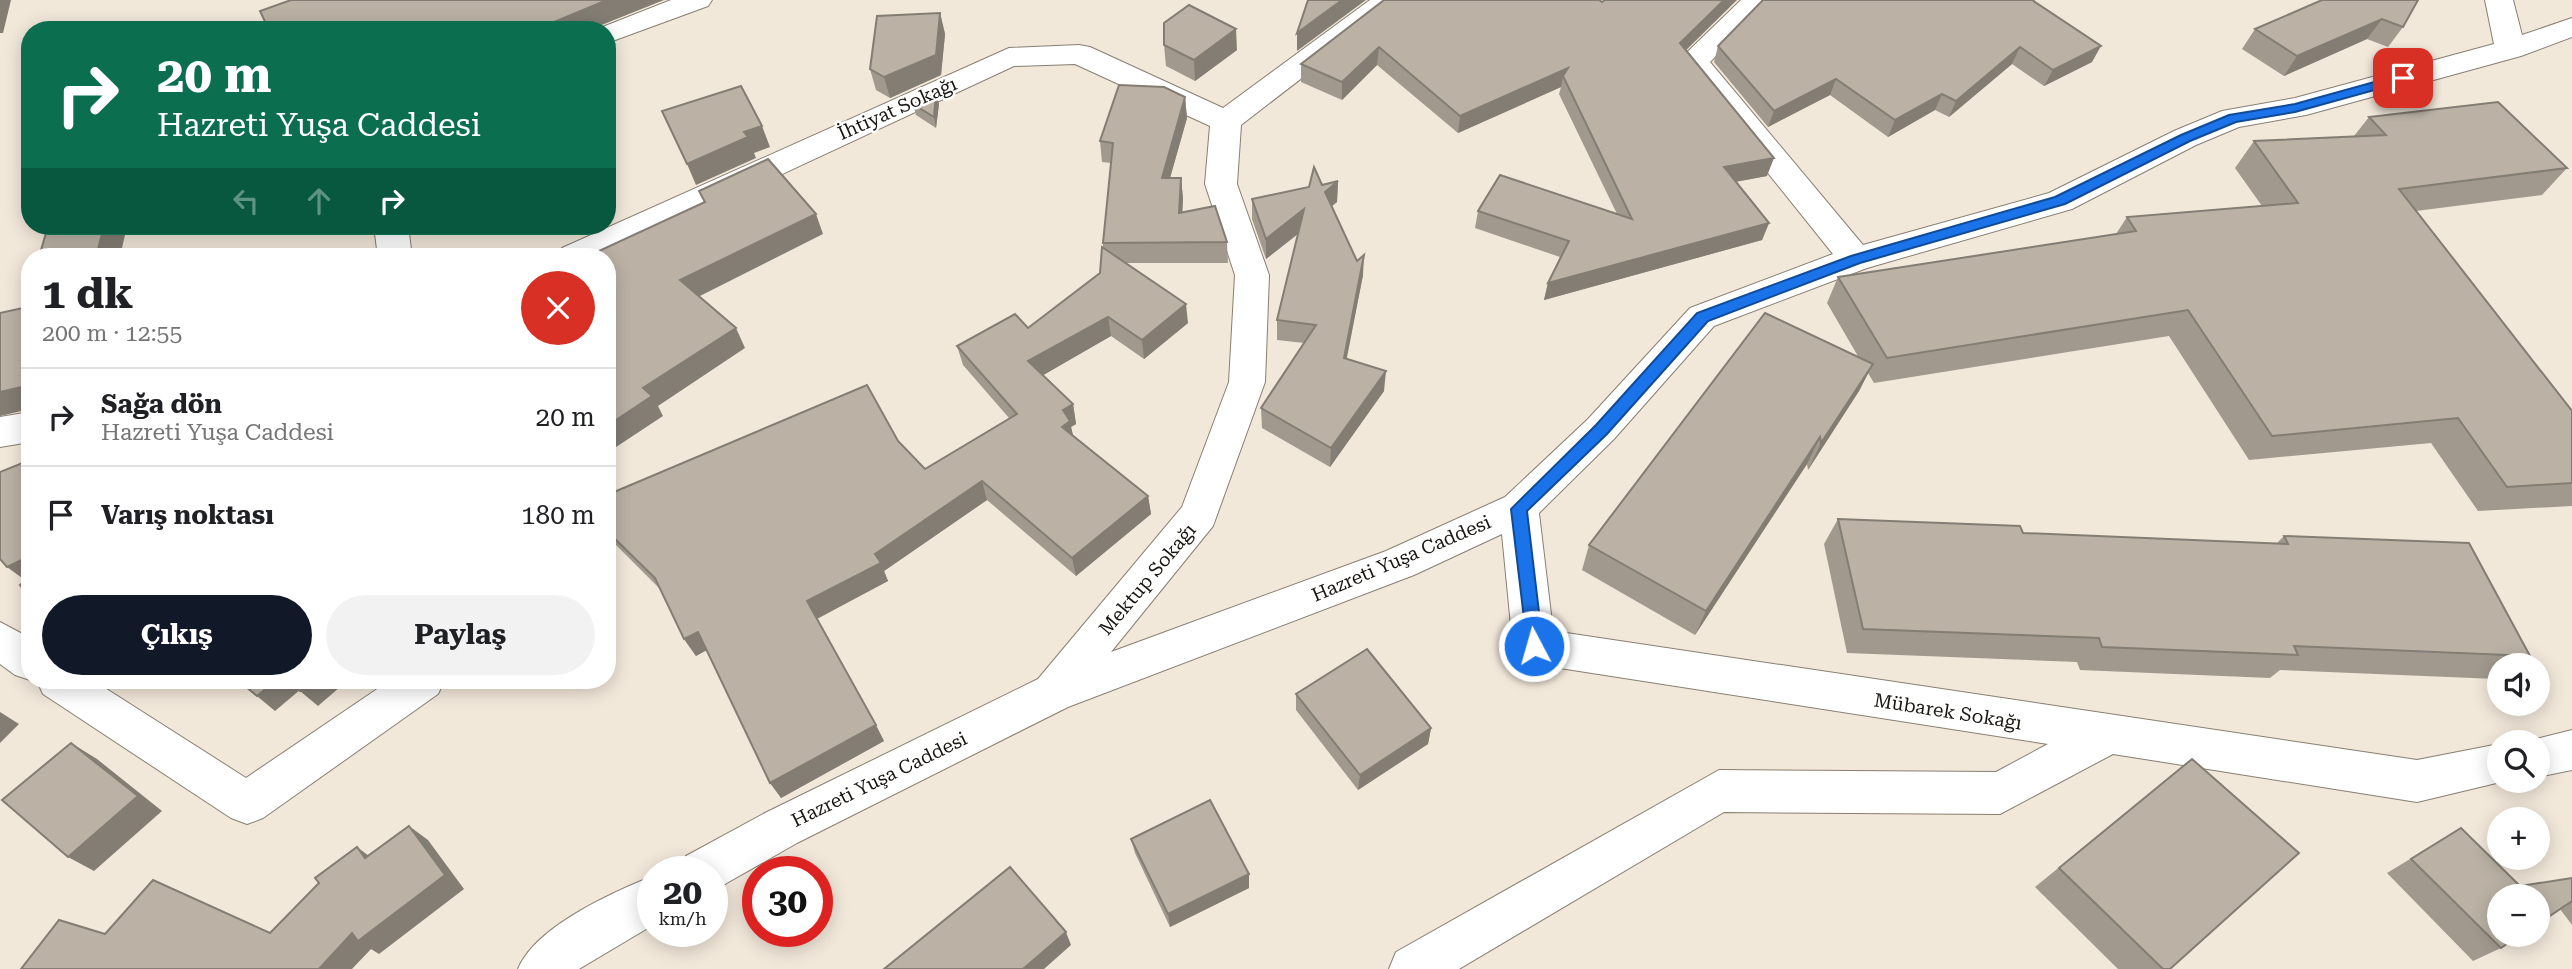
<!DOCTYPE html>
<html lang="tr">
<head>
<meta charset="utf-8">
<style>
	:root { --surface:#fff; --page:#f2f2f2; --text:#202124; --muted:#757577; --line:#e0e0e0; --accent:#111827 }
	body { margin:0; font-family:"Roboto Serif",serif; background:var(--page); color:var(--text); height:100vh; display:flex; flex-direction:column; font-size:26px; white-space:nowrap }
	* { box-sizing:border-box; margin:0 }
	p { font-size:23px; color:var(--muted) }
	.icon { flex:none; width:38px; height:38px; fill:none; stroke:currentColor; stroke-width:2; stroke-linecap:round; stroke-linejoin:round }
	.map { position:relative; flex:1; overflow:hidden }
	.details { position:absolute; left:21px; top:248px; width:595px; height:441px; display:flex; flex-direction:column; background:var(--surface); border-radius:28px; box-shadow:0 4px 18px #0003 }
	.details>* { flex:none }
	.top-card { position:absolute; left:21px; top:21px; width:595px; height:214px; border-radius:28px; box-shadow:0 4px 18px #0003; background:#0b6e4f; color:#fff; overflow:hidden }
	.controls { position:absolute; left:2487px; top:653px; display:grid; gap:14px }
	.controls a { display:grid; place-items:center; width:63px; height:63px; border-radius:50%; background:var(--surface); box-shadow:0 4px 18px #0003; font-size:35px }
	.speed { position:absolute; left:637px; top:856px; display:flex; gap:14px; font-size:35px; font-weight:700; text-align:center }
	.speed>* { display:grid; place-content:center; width:91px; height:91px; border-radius:50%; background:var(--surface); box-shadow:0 4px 18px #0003; line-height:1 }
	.speed small { font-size:18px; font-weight:400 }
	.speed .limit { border:10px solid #d22; background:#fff; color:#111 }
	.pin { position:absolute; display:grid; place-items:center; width:60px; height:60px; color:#fff; margin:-30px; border-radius:14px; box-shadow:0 4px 10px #0006 }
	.me { position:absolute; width:77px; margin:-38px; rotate:354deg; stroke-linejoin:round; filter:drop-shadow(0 0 5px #0008) }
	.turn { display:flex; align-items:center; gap:24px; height:147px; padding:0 21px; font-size:32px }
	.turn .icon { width:91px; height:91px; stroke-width:2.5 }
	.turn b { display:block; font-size:49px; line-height:60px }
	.lanes { display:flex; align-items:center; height:66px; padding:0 21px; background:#0003; justify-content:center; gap:35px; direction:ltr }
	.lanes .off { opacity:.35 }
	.round { display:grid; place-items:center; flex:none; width:74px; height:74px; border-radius:37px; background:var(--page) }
	.head { display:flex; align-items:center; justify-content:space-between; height:119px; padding:0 21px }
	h1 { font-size:42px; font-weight:700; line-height:52px }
	.cta { display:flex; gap:14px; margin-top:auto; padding:14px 21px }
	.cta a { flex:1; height:80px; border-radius:42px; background:var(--accent); color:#fff; font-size:28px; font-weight:700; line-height:80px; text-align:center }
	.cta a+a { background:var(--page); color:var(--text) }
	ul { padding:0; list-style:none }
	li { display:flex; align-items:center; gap:21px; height:98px; padding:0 21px; border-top:2px solid var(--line) }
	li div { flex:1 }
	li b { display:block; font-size:26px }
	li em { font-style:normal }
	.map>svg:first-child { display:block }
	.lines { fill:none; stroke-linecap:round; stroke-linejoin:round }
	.minor-casing { stroke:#877f72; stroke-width:2 }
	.minor { fill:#fff; fill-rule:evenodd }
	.wall { fill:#a1998e }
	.shaded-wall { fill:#837d74 }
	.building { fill:#bbb2a5; stroke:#837d74; stroke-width:2 }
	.route { fill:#1a73e8; stroke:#114b97; stroke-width:2 }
	.labels { text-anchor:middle; stroke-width:5; stroke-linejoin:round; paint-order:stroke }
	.street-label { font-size:19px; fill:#1a1712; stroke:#fff }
</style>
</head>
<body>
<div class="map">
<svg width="2572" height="969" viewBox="0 0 2572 969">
	<rect width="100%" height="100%" fill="#f2e8da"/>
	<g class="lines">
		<defs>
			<g id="minor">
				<path d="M671,0H712L708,6L607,43V30H595Z"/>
				<path d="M1370,0H1403L1241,125L1237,184L1269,275L1265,382L1213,526L1111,652L1386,551L1505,497L1588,419L1690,308L1833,254L1678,61L1741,0H1772L1710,62L1863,245L2049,193L2174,131L2222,111L2295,98L2494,44L2485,0H2513L2522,35L2572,18V37L2521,56L2306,115L2239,127L2196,145L2072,209L1867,268L1714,326L1614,439L1539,513L1553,631L2417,760L2499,744V780H2509L2417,802L2113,754L2000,814L1724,812L1459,969H1389L1396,952L1719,770L1996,772L2048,744L1534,664L1519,659L1513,646L1502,534L1414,575L1068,707L797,843L718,888L712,890V872H679L686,856L765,813L1038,679L1182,507L1229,382L1235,275L1205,184L1210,126L1075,64L1014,66L604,257H557L562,248L1009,48L1079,45L1090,47L1223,108Z"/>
				<path d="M374,226H408L412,257H378Z"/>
				<path d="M30,412V442L0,447V417Z"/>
				<path d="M0,622L30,638V680L15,675L0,664Z"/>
				<path d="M37,681H94L246,778L389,681H444L438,694L263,818L247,824L231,818L43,694Z"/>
				<path d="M2572,730V770L2538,777V742H2524Z"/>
				<path d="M653,876V925L579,969H518C535,927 611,893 653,876Z"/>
			</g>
		</defs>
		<!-- minor casing -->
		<use href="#minor" class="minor-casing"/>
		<!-- minor -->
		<use href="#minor" class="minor"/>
	</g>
	<!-- wall -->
	<g class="wall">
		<path d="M1384,0L1602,2L1686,50L1767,176L1735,182L1769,223L1762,240L1544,300L1548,283L1560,257L1475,228L1478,211L1617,214L1559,94L1561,87L1458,133L1377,65L1342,100L1301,82V64Z"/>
		<path d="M1763,0H2035L2034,2L2092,62L2044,86L2012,64L1949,117L1935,110L1888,137L1830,95L1768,127L1714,62L1718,46Z"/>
		<path d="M2418,0L2403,27L2388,47L2367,39L2284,76L2242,49L2255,29Z"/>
		<path d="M940,13L945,34L941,75L890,98L876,90L870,69Z"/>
		<path d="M1164,45L1237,50L1195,81L1166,66Z"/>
		<path d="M936,93L939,104L936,128L916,115L913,104Z"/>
		<path d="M1185,97L1187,118L1170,178H1181L1183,199L1182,213L1227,242L1228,263H1126L1188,323L1144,359L1111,336L1043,375L1073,404L1076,424L1071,427L1073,435L1148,496L1151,514L1076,576L987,500L884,571L888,581L817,618L884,741L781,798L706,650L696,656L684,639L660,589L607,536V495L898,441L925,469L1009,418L963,365L957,346L1028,328L1100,273L1103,248V243L1111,163L1102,162L1100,141Z"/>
		<path d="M2369,117L2567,168L2542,195L2416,211L2572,411V506L2478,511L2431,443L2249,460L2169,336L1874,383L1868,373L1859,391L1808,470L1807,464L1695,635L1582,570L1589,545L1859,358L1827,303L1838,277L2116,234L2127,217L2262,206L2235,168L2254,141L2354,136Z"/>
		<path d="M1338,181L1337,202L1332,206L1363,275L1346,359L1384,391L1330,467L1262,428L1261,408L1304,343L1277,340V320L1298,234L1266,259L1252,219V199Z"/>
		<path d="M1838,519L2023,533L2276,544L2284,536L2530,656L2517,665H2499V677L2496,679L2280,670L2270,678L2080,670L2077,662L1847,653L1824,544Z"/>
		<path d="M1296,694L1431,728L1428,744L1358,790L1296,710Z"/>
		<path d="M2192,759L2170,969H2118L2035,887Z"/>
		<path d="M2461,828L2520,886L2572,878V925L2560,909L2501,948L2473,961L2387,873Z"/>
		<path d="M1131,839L1249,874V888L1170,927L1135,853Z"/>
	</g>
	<!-- shaded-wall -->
	<g class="shaded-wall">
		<path d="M0,0H11L3,33H0Z"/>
		<path d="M607,0H664L589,30H535Z"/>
		<path d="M1342,0H1366L1297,51V33Z"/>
		<path d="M1724,0H1737L1675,61L1680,43Z"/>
		<path d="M940,13L945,34L941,75L890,98L884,77Z"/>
		<path d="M2382,19L2367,39L2284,76L2297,56Z"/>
		<path d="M1236,29L1237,50L1195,81L1194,60Z"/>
		<path d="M2101,46L2092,62L2044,86L2053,70Z"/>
		<path d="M1379,47L1377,65L1342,100V82Z"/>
		<path d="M2020,47L2012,64L1949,117L1956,101Z"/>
		<path d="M1568,68L1563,76L1561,87L1458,133L1460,116Z"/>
		<path d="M1836,79L1830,95L1768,127L1774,111Z"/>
		<path d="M936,93L939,104L936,128L934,117Z"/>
		<path d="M1942,94L1935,110L1888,137L1895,120Z"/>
		<path d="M1185,97L1187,118L1164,199L1162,178Z"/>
		<path d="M762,126L770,147L754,153L756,158L696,185L687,164L744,132Z"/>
		<path d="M1774,158L1767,176L1718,185L1724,167Z"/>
		<path d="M1181,178L1183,199L1181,234L1179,213Z"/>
		<path d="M1338,181L1337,202L1324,212L1325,192Z"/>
		<path d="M1304,209V229L1266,259V239Z"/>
		<path d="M816,214L823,234L690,301L680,280Z"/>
		<path d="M1769,223L1762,240L1544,300L1548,283Z"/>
		<path d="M104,226H127L120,257H96Z"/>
		<path d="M1364,255L1363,275L1343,378L1344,358Z"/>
		<path d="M1186,304L1188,323L1144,359L1142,340Z"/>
		<path d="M1108,317L1111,336L1033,381L1028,361Z"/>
		<path d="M736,328L745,348L658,406L663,416L607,453V426L643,388Z"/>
		<path d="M1873,364L1859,391L1808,470L1821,443Z"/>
		<path d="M1386,371L1384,391L1330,467L1331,448Z"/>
		<path d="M30,385V409L0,416V392Z"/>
		<path d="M1073,404L1076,424L1071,427L1074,440L1062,427L1063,410Z"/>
		<path d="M1820,437L1807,464L1695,635L1706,611Z"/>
		<path d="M982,481L987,500L884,571L888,581L817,619L807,601Z"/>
		<path d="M1148,496L1151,514L1076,576L1072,558Z"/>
		<path d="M30,556V583H29L7,567Z"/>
		<path d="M698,632L709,649L696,656L684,639Z"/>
		<path d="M275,681H291L301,689L275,711L257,696Z"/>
		<path d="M312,681H347L318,706L300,691Z"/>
		<path d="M0,712L19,724L0,743Z"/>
		<path d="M876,725L884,741L781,798L770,783Z"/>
		<path d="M1431,728L1428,744L1358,790L1360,775Z"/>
		<path d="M71,743L97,759L162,811L94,871L68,857Z"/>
		<path d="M409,826L428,840L464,889L379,954L371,949L352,969H319Z"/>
		<path d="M357,847L377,862L365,858Z"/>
		<path d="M1249,874V888L1170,927L1168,914Z"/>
		<path d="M1066,932L1071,945L1044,969H1023Z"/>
	</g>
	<!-- building -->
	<g class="building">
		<path d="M291,0H607L535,30H269L260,11Z"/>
		<path d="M1308,0H1342L1297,33Z"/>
		<path d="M1384,0H1599L1602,2L1605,0H1724L1680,43L1774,158L1724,167L1769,223L1548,283L1569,241L1478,211L1500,175L1632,219L1563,76L1568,68L1460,116L1379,47L1342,82L1301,64Z"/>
		<path d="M1763,0H2032L2101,46L2053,70L2020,47L1956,101L1942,94L1895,120L1836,79L1774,111L1718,46Z"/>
		<path d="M2322,0H2418L2403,27L2382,19L2297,56L2255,29Z"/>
		<path d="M1189,5L1236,29L1194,60L1164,45V23Z"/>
		<path d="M940,13L936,55L884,77L870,69L877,16Z"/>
		<path d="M1119,85L1164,87L1185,97L1162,178H1181L1179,213L1215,206L1227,242L1103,243L1113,143L1100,141Z"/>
		<path d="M741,86L762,126L744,132L748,137L687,164L662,111Z"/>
		<path d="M936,93L934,117L913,104Z"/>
		<path d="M2498,102L2567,168L2399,189L2572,411V483L2507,487L2458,418L2272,436L2188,310L1887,358L1838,277L2136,231L2127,217L2298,203L2254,141L2386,135L2369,117Z"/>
		<path d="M768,159L816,214L680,280L736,328L643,388L652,396L607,426V257H586L705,202L699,191Z"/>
		<path d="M1314,167L1322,185L1338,181L1325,192L1357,261L1364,255L1344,358L1386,371L1331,448L1261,408L1316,325L1277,320L1304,209L1266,239L1252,199L1309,187Z"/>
		<path d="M44,226H104L96,257H39L46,233Z"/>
		<path d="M1102,247L1186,304L1142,340L1108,317L1028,361L1073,404L1063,410L1070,421L1062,427L1148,496L1072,558L982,481L875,554L881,563L807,601L876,725L770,783L698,632L684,639L655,578L607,531V495L867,385L898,441L925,469L1017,414L957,346L1015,314L1028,328L1100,273Z"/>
		<path d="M30,286V385L0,392V313L23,308Z"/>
		<path d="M1765,313L1873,364L1821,443L1820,437L1706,611L1589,545Z"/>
		<path d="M30,460V556L7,567L0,559V472Z"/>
		<path d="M1838,519L2020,526L2023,533L2288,544L2284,536L2469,543L2530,656L2294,646L2298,655L2102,647L2099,638L1863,629Z"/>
		<path d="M30,576V597L20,585Z"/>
		<path d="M30,622V637L22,628Z"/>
		<path d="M1367,649L1431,728L1360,775L1296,694Z"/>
		<path d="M239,681H275L257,696Z"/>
		<path d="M290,681H312L300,691Z"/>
		<path d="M71,743L138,796L68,857L2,800Z"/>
		<path d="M2192,759L2299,853L2170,969H2163L2059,868Z"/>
		<path d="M1210,800L1249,874L1168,914L1131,839Z"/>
		<path d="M409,826L445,875L358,941L352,933L319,969H21L59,920L105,934L153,880L270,933L319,883L315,878L357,847L365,858Z"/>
		<path d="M2461,828L2520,886L2572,878V901L2538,924V896H2499V934H2521L2501,948L2411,859Z"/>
		<path d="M1010,867L1066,932L1023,969H884Z"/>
	</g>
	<!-- route -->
	<path class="route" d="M2403,74L2407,76V81L2295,112L2236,122L2190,141L2065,204L1860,263L1708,321L1607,434L1527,511L1543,646L1534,654L1528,652L1511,509L1596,425L1697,313L1851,256L2055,197L2181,135L2229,115L2295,104Z"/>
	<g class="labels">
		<!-- street labels -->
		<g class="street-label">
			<text transform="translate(897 108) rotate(-24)" y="7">İhtiyat Sokağı</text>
			<text transform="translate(1401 558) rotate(-23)" y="7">Hazreti Yuşa Caddesi</text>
			<text transform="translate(1147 579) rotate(-50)" y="7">Mektup Sokağı</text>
			<text transform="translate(1948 711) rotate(9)" y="7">Mübarek Sokağı</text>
			<text transform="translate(879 779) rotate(-26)" y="7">Hazreti Yuşa Caddesi</text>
		</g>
	</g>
</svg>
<div class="controls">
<a><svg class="icon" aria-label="sound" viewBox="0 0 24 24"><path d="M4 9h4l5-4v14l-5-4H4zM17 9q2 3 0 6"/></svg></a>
<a><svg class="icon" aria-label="search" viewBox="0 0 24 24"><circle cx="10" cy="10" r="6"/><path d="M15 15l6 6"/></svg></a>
<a>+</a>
<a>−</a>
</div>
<div class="speed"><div>20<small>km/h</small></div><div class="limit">30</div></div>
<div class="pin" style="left:2403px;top:78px;background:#d93025"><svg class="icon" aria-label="arrive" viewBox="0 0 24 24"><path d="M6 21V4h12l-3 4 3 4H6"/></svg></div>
<svg class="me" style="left:1534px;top:646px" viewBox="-20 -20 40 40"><circle r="17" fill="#1a73e8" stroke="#fff" stroke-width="3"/><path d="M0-11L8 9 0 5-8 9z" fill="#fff"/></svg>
<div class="top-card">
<div class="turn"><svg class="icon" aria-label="right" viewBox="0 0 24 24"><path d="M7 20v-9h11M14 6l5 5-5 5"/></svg><div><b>20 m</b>Hazreti Yuşa Caddesi</div></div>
<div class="lanes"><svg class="icon off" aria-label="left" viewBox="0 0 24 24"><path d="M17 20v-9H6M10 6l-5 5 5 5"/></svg><svg class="icon off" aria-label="ahead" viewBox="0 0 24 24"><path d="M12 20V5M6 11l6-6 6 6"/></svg><svg class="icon" aria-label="right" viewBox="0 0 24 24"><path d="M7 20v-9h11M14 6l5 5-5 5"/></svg></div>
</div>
<section class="details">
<div class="head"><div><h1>1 dk</h1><p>200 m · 12:55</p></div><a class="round" style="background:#d93025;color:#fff"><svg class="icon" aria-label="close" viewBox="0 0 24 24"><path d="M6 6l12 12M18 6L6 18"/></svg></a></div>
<ul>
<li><svg class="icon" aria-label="right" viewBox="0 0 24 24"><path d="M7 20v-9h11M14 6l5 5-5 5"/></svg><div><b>Sağa dön</b><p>Hazreti Yuşa Caddesi</p></div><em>20 m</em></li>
<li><svg class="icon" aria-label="arrive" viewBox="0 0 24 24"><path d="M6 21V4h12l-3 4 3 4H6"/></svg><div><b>Varış noktası</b></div><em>180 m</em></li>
</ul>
<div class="cta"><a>Çıkış</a><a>Paylaş</a></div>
</section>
</div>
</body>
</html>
